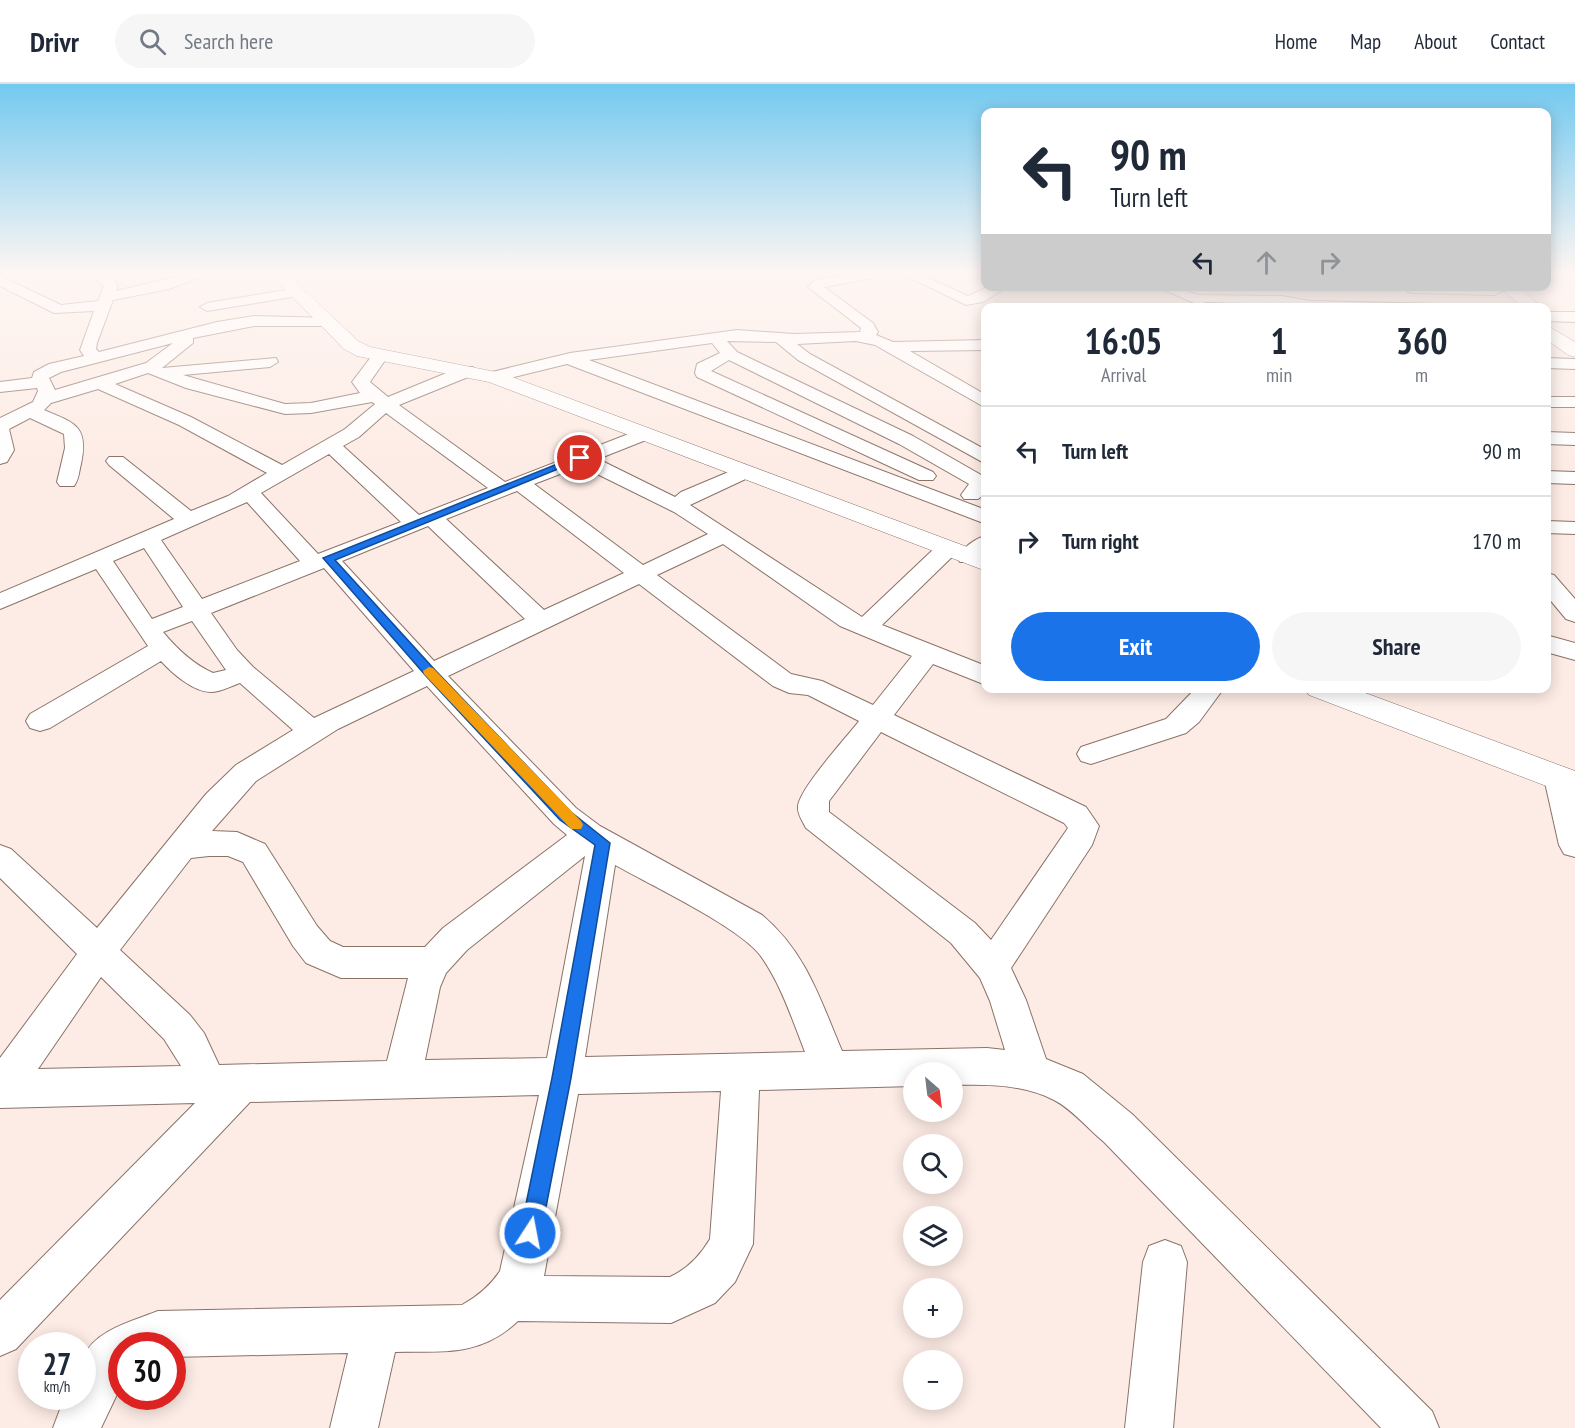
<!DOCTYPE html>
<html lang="en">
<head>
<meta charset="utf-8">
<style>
	:root { --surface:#fff; --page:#f6f6f7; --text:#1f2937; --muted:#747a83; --line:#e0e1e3; --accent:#1a73e8 }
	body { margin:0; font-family:"PT Sans Narrow",sans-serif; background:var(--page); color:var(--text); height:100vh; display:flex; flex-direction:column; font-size:22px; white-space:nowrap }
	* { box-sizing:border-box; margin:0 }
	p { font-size:20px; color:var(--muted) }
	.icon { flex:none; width:33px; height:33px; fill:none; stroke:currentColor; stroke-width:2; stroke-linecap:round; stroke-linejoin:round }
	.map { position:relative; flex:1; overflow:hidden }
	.sheet { position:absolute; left:981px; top:219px; width:570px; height:390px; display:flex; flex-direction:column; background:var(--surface); border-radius:12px; box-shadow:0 3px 15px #0003 }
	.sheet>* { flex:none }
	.banner { position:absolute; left:981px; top:24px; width:570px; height:183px; border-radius:12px; box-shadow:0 3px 15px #0003; background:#fff; color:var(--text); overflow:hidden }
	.needle { width:39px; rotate:152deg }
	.tools { position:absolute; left:903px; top:978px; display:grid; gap:12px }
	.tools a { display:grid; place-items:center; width:60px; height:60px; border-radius:50%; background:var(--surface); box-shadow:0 3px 15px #0003; font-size:30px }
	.speed { position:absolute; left:18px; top:1248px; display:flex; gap:12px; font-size:30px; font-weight:700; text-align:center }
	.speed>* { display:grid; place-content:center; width:78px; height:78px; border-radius:50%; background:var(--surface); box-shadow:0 3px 15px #0003; line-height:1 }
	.speed small { font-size:15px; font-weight:400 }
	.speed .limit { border:9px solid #d22; background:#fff; color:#111 }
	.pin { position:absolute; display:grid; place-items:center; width:51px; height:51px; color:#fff; margin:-26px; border:3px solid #fff; border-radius:50%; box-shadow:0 2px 6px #0007 }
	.me { position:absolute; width:66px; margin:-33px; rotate:11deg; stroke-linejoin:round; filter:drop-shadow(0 0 4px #0008) }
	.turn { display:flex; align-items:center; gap:21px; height:126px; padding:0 30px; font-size:27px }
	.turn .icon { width:78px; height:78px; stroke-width:2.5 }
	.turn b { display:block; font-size:42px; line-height:51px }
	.lanes { display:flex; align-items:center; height:57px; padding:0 30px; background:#0003; justify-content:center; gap:30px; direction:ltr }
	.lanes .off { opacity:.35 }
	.eta { display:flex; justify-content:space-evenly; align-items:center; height:102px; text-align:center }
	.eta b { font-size:36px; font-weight:600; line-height:42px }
	.cta { display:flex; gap:12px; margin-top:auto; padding:12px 30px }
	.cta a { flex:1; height:69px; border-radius:36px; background:var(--accent); color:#fff; font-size:24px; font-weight:600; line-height:69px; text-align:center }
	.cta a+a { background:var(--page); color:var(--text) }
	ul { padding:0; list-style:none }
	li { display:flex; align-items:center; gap:18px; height:90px; padding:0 30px; border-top:2px solid var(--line) }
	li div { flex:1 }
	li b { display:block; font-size:22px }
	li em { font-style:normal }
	header { display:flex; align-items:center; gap:36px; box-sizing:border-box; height:84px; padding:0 30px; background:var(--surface); border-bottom:2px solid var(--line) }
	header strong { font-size:28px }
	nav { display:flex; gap:33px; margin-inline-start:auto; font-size:21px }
	.search { width:420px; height:54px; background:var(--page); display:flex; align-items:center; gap:15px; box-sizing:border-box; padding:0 21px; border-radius:33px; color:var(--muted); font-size:22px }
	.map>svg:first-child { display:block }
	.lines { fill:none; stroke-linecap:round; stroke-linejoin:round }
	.minor-casing { stroke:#8a7267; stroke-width:2 }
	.tertiary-casing { stroke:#8a7267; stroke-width:1 }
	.primary-casing { stroke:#8a7267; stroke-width:1 }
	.minor { fill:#fff; fill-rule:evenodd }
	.tertiary { fill:#fff; fill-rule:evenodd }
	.primary { fill:#fff; fill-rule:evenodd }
	.route { fill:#1a73e8; stroke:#114b97; stroke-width:1.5 }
	.slow { fill:#f59e0b }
</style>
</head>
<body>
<header>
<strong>Drivr</strong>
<div class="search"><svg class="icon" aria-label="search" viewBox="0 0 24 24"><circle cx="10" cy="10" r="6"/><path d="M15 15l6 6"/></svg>Search here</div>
<nav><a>Home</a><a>Map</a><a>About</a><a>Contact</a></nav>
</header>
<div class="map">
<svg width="1575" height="1344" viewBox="0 0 1575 1344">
	<rect width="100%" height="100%" fill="#fdece5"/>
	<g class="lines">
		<defs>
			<g id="minor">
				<path d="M90,190L110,191L118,202L116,207L188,190H208L169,205L113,216L97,259L96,265L99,268L217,238L254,232L332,234L335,237L332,240L327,242H254L193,254V259L162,284L276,274L278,278L270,283L183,291L285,320L311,319L360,309L352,298L374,269L380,267L388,272L370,298L388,313L461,283H473L475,287L473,291L399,321L505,398L644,344L653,350L651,354L598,375L675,413L681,408L738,384H752L755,388L752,392L690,421L862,533L939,460H955L958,465L955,470L882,541L986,582V601L933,580L894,631L1086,723L1099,742L1092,761L1011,884L1026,916L1046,975L1083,990L1132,1030L1432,1327L1439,1344H1381L1104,1058C1088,1045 1072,1025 1054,1016C1023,1000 986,1000 952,1001V988H914V1002L759,1006L753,1160L735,1198L715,1219L671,1239L518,1237C480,1273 443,1267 395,1268L378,1344H330L348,1269L172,1273V1262H122V1300L101,1344H53L65,1312H82C82,1302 79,1284 83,1274C94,1246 133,1237 158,1227L462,1221C478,1212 490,1202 500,1187L539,1011L250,1018L16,1265L0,1272V1216L195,1019L0,1024V974L77,870L0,794V761L11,765L97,844L206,710L236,681L293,646L240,599C231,602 220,608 211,608C193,608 172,589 161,577L50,644L40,647L30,644L26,637L30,630L148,562L96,485L0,525V509L174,435L109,381L106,377L109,373H123L191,427L228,412L267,389L179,341L98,305L51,319L44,326C75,339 89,342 81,380C79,387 79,396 74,402H60L57,398L65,364L64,350L30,334L9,345L14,366L7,378L0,380V334L33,318L38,307L37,304L0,308V298L32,294L34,288L49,280L84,272L80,266L94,227L54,229L0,202V192L61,221L98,217L104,202ZM173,259L146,279L55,306L49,294L61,288ZM148,289L186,304L285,330L311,329L372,318L375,320L345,345L282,381L191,333L115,300ZM386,329L488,404L419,431L343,362L359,353ZM329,370L401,438L318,470L261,409ZM581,382L674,428L708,450L643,481L534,400ZM517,407L624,489L544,526L446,435ZM247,418L300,477L202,515L161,456ZM428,442L525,535L434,577L342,477ZM723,460L840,542L912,572L873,621L822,597L791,590L657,491ZM144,464L183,523L152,535L113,477ZM324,484L414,587L314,634L253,583L237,566L211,529ZM639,500L773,602L789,609L808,611L859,637C846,654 800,704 798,722C797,730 803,738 806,744L951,859L980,894L990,917L1005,966L987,964L842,967C820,915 806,868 762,831L600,742L576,724L448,592ZM192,537L226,586L213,589C193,580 177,565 163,548ZM427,602L554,740L567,751L443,844L425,863H343L330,857L317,842L265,760L237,748L212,747L256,697L338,645ZM881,648L1064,739L1068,744L991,856L975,839L829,728V717ZM209,772H228L243,778L293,862L306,879L341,894H408L387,977L219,981L204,949L190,931L120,866L191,774ZM585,772L547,974L425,976L440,903L446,889L467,866ZM615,781C649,800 739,843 760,871C781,900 792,935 805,968L585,973ZM101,893L164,955L181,982L38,985ZM721,1007L710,1155C700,1172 687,1185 670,1193L544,1192L578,1010Z"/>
				<path d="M851,190H880L873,194L824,203L873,239L878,248L876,251L893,258L986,256V266L910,267L986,311V324L875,261L856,257L797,260L810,270L986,366V380L798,276L776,258L727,257L737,268L913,352L983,392L986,409L978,415H964L961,411L969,400L899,360L729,276L711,287L933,388L936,392L933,396H919L697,293L695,289L697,280L720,269L712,259L589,276L986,426V440L567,280L494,298L486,293L488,289L570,269L737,246L794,250L860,248L861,244L808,203L815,196Z"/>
				<path d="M903,190H920L968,212L990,202H1009L983,218L966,221Z"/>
				<path d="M1155,202H1176L1197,211L1282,212L1310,217L1440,220L1447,224H1299L1282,220L1205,218L1199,221Z"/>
				<path d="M1408,202L1495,203L1502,207L1495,211L1413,209L1408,208Z"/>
				<path d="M299,204L306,208L304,211L207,227L200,223L207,219Z"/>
				<path d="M1549,228H1575V238L1546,237V229Z"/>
				<path d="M1546,274L1575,275V285L1546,284Z"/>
				<rect x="1546" y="313" width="29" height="10"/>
				<path d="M1546,348L1575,349V361L1546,360Z"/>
				<path d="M1546,387L1575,388V400L1546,399Z"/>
				<path d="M1546,437L1575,438V450L1546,449Z"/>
				<path d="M986,452V470L976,478H960L957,473C963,464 975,454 986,452Z"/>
				<path d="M1546,489L1554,491L1575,515V538L1566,535L1546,511Z"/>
				<path d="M1546,551L1575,559V576L1546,568Z"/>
				<path d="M1196,604H1224L1199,638L1186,649L1091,680L1081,677L1077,670L1081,663L1166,635Z"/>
				<path d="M1559,683L1569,686L1575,700V773L1564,770L1559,761L1544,694L1549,686Z"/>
				<path d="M1165,1156L1181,1162L1187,1178L1173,1344H1125L1143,1178L1149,1162Z"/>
			</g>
			<g id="tertiary">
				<path d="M270,190H287L358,257L370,263L501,289L986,470V487L489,298L357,272L344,265Z"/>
				<path d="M1305,604H1352L1575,687V713L1309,611Z"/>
			</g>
			<g id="primary">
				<path d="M1498,202H1517L1543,224H1524Z"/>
				<path d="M1546,241L1575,258V273L1568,271L1546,255Z"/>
			</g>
		</defs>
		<!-- minor casing -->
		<use href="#minor" class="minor-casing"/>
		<!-- tertiary casing -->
		<use href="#tertiary" class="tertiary-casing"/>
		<!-- primary casing -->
		<use href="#primary" class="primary-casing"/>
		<!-- minor -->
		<use href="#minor" class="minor"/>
		<!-- tertiary -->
		<use href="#tertiary" class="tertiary"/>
		<!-- primary -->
		<use href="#primary" class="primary"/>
	</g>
	<!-- sky -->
	<linearGradient id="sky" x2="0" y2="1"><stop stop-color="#73c9f0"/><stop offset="0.5" stop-color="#fef6f3"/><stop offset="1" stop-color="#fef6f3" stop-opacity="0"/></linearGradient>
	<rect width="1575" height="378" fill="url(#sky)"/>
	<!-- route -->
	<path class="route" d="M577,372L585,374L335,476L435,586L571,728L610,759L571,994L541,1149L538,1157L530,1160L523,1157L520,1149L552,994L595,761L560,736L426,592L323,474Z"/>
	<!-- slow -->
	<path class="slow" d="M429,583L433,584L581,737L583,741L581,745H571L424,590L423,587Z"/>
</svg>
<div class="tools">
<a><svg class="needle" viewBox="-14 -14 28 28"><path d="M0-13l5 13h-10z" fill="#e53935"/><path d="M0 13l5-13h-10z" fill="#747a83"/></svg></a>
<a><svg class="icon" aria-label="search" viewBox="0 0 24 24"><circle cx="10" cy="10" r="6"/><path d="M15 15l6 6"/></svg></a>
<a><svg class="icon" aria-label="layers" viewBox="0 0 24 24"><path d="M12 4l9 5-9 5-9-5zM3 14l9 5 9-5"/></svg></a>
<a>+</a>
<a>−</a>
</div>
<div class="speed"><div>27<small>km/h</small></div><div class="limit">30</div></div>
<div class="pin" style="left:580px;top:374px;background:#d93025"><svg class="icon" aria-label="arrive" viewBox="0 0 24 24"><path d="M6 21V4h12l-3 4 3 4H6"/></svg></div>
<svg class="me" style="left:530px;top:1149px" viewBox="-20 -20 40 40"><circle r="17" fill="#1a73e8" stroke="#fff" stroke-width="3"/><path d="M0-11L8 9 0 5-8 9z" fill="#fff"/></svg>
<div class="banner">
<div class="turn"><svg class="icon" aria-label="left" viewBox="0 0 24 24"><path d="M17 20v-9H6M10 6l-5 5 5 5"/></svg><div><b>90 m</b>Turn left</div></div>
<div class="lanes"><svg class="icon" aria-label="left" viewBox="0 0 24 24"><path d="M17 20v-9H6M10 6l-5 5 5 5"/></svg><svg class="icon off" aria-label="ahead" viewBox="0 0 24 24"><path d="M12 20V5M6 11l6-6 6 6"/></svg><svg class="icon off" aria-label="right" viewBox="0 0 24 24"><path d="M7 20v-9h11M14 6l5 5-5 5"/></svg></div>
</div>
<section class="sheet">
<div class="eta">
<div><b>16:05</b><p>Arrival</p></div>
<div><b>1</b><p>min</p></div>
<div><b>360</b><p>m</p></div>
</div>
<ul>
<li><svg class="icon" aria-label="left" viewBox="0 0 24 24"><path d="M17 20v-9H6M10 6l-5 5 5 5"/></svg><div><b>Turn left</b></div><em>90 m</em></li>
<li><svg class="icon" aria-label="right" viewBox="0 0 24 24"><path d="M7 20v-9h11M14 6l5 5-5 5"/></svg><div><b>Turn right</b></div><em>170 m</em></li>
</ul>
<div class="cta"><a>Exit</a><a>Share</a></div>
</section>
</div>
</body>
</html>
